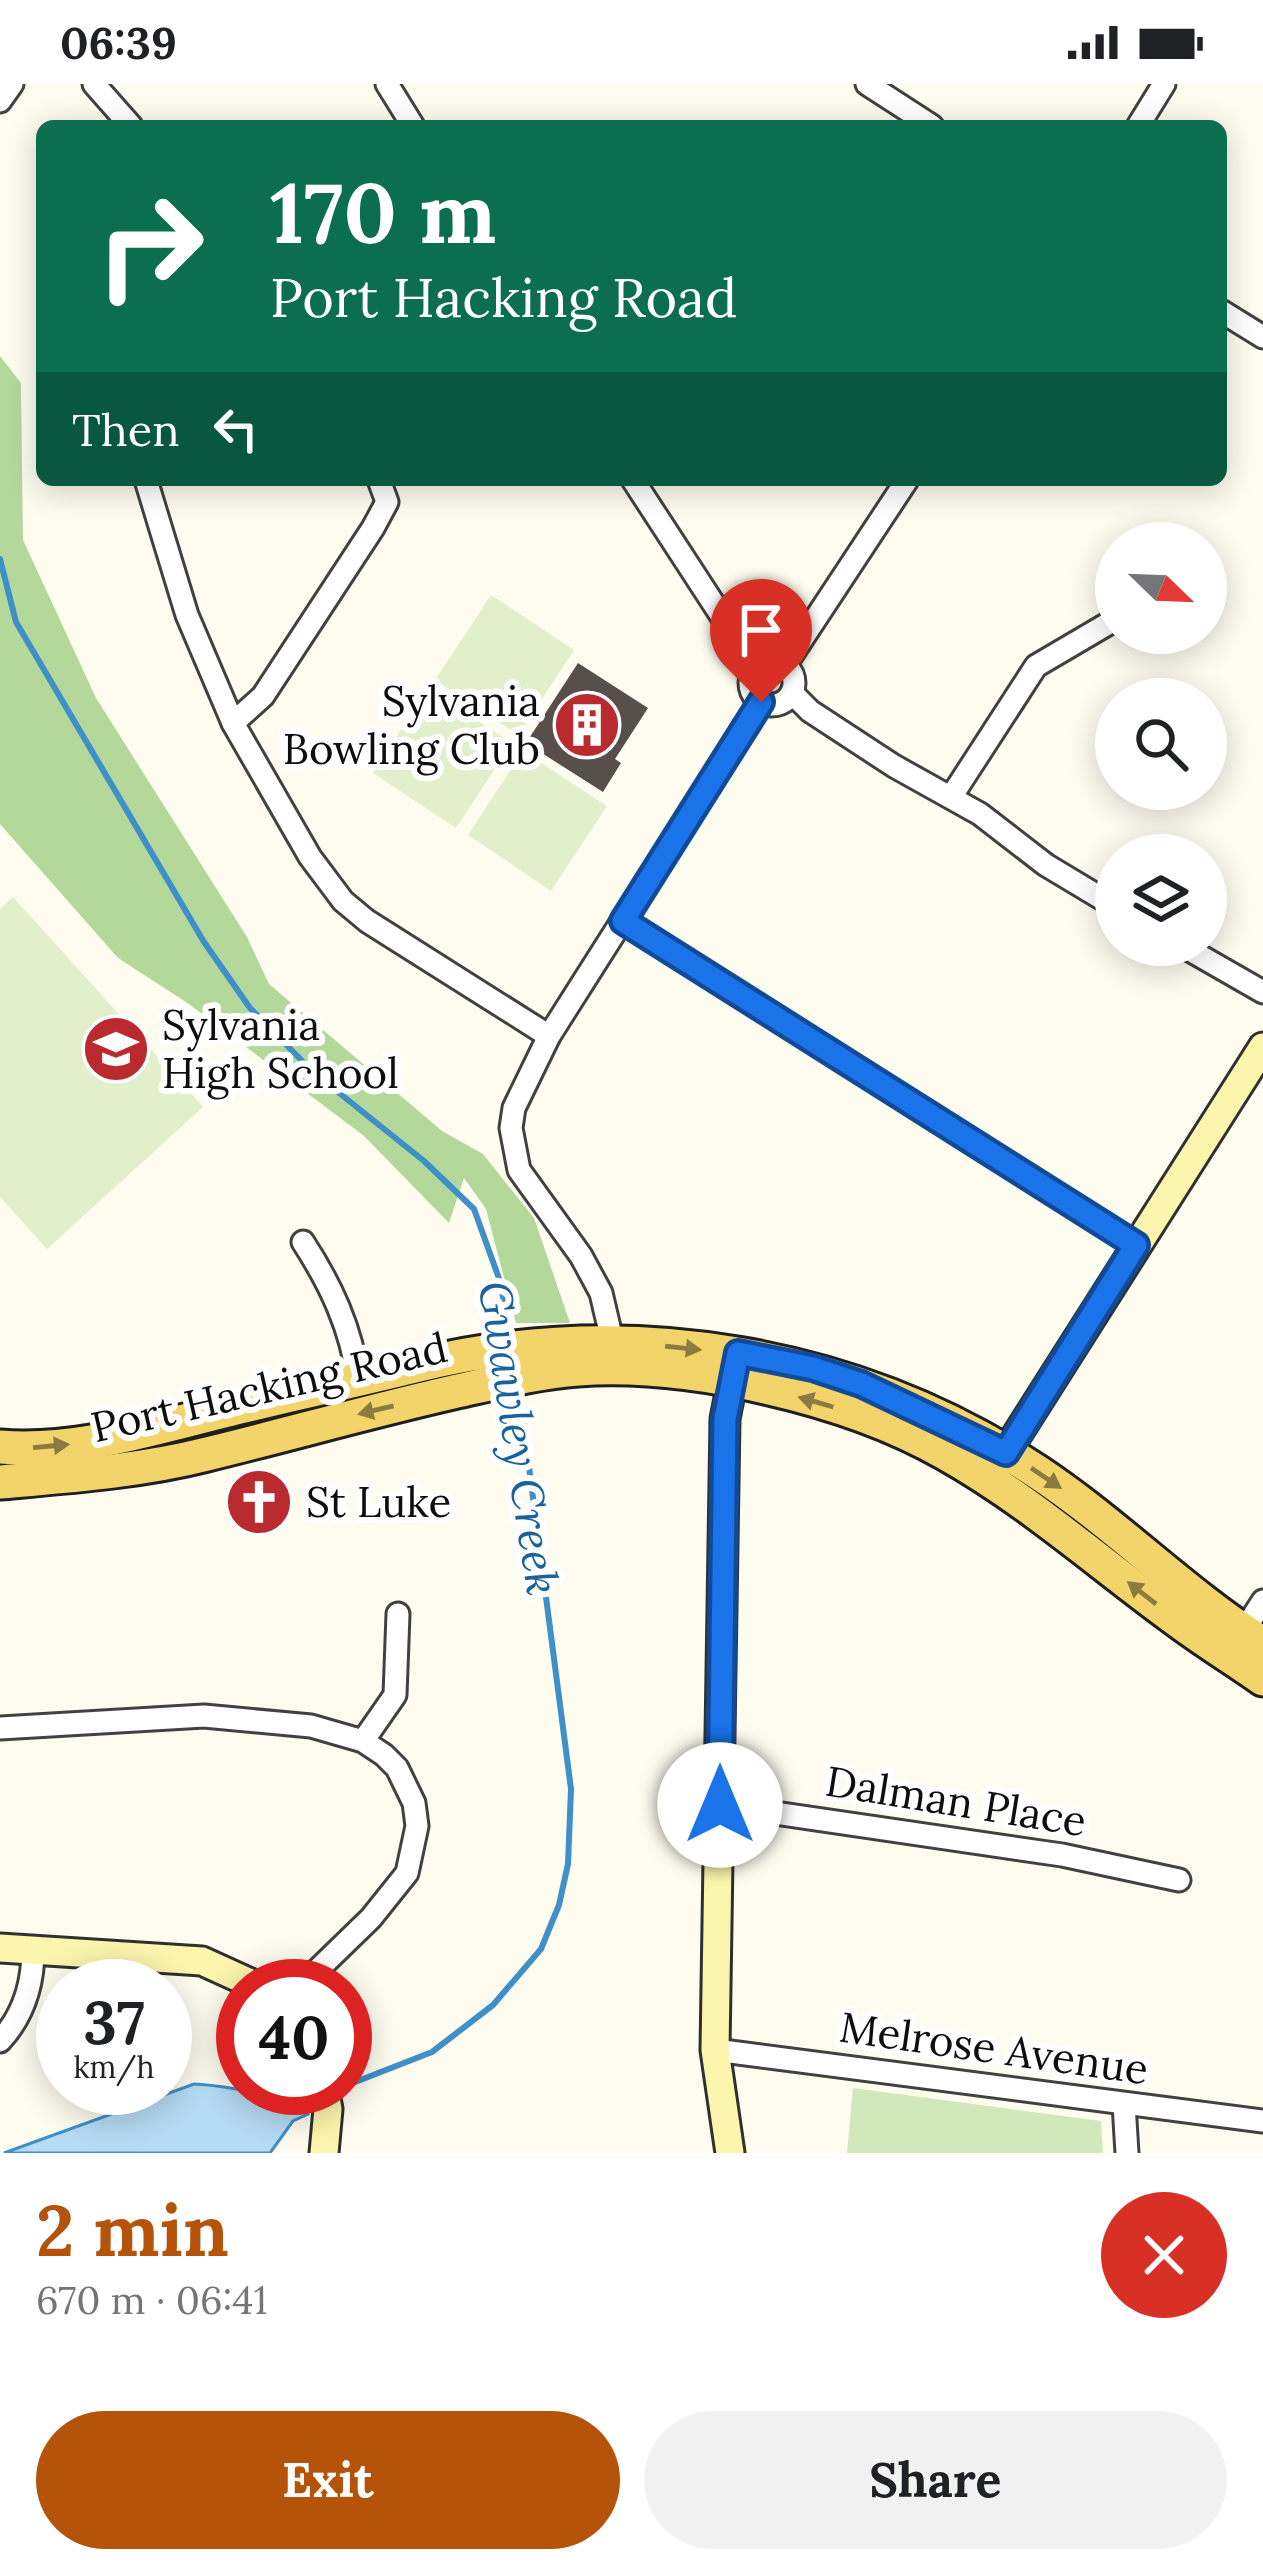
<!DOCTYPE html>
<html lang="en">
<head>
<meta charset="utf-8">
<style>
	:root { --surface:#fff; --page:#f2f2f2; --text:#202124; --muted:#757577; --accent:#b45309 }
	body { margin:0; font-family:Lora,serif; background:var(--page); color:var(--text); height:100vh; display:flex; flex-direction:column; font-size:45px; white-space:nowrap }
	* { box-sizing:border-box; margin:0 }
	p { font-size:39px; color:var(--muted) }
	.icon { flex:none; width:66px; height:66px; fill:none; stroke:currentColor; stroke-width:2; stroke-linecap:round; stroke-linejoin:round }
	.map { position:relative; height:2069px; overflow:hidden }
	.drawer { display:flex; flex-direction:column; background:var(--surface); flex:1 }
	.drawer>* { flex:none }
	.hud { position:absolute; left:36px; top:36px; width:1191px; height:366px; border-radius:18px; box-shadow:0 6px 30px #0003; background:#0b6e4f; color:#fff; overflow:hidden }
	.needle { width:78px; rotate:113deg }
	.tools { position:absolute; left:1095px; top:438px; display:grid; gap:24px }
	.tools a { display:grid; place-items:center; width:132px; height:132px; border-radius:50%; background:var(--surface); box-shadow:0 6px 30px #0003; font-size:60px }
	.speed { position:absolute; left:36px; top:1875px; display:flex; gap:24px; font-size:60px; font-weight:700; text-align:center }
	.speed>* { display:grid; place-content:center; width:156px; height:156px; border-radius:50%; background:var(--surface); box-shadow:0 6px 30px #0003; line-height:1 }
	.speed small { font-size:30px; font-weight:400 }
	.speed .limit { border:18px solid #d22; background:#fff; color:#111 }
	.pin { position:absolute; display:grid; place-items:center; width:102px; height:102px; color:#fff; margin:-123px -51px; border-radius:50% 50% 50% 0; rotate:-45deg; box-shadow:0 0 12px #0007 }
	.pin .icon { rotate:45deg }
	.me { position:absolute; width:132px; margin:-66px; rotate:0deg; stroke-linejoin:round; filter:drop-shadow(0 0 9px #0008) }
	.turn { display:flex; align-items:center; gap:42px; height:252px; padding:0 36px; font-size:54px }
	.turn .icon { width:156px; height:156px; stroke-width:2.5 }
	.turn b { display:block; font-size:84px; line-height:102px }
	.then { display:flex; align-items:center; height:114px; padding:0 36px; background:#0003; gap:24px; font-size:45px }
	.round { display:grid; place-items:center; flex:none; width:126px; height:126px; border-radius:63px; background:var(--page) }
	.summary { display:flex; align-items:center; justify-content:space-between; height:204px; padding:0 36px }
	h1 { font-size:72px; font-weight:700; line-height:90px; color:var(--accent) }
	.cta { display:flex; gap:24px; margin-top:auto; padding:24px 36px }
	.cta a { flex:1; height:138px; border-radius:72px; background:var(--accent); color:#fff; font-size:48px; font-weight:700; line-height:138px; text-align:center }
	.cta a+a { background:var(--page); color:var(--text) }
	.status { display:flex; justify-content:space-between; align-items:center; height:84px; padding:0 60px; background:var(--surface); direction:ltr }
	.status svg { height:33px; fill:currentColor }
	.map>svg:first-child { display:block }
	.green { fill:#d1e8ba }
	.forest { fill:#b4d89a }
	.pitch { fill:#e2efcb }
	.water { fill:#b6dbf4; stroke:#3f8fc8; stroke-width:3 }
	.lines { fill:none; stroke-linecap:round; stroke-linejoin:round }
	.stream { stroke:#3f8fc8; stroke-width:6 }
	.building { fill:#564f4a }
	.street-casing { stroke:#414141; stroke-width:27 }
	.secondary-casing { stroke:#303030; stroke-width:33 }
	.primary-casing { stroke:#1f1f1f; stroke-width:39 }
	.street { stroke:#fff; stroke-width:21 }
	.secondary { stroke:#fcf5ad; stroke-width:27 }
	.primary { stroke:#f3d46a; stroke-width:33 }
	.oneway { fill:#8c7b41 }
	.route-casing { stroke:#114b97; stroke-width:30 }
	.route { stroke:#1a73e8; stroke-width:21 }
	.labels { text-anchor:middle; stroke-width:12; stroke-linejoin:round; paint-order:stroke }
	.poi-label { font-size:42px; fill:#0e0e0e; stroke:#fff; text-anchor:start }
	.street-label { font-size:42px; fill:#0e0e0e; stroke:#fff }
	.water-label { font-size:45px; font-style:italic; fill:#1b619b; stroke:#fff }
</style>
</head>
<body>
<div class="status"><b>06:39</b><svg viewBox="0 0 49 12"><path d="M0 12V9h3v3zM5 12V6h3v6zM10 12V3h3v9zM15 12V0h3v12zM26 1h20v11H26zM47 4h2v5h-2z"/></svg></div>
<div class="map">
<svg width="1263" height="2069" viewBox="0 0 1263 2069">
	<rect width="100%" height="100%" fill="#fefcef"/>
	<!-- green -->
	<path class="green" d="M853,2004L1101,2037L1103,2069H847Z"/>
	<!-- forest -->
	<path class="forest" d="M0,272L21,299L23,456L96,614L247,853L269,900L442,1047L483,1070L534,1134L570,1239H516L486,1125L464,1094L449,1139L364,1052L189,920L118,874L0,740Z"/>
	<!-- pitch -->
	<g class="pitch">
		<path d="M491,511L574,566L518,651L435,596Z"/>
		<path d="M428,604L512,659L456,744L373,689Z"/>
		<path d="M523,667L607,722L551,807L468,751Z"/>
		<path d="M13,813L203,1023L47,1165L0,1113V825Z"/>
	</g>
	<!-- water -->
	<path class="water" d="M194,2000C232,2001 268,2016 305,2006L308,2030L293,2037L270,2069H4Z"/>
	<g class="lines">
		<!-- stream -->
		<g class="stream">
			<path d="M0,475L16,538L204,858L250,924L313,988L424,1077L474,1125L501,1200L509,1252"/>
			<path d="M345,2002L432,1968L493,1921L541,1865L559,1821L568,1780L571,1705L519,1306"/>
			<path d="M306,2017L320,2012"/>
		</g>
	</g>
	<!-- building -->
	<path class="building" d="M578,579L648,624L615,675L621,679L603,708L526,659Z"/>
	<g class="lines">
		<defs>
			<g id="street">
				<path d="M94,0L131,42"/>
				<path d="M387,0L413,42"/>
				<path d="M867,0L932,42"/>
				<path d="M0,17L12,0"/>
				<path d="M1138,42L1164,0"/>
				<path d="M1221,227L1263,253"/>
				<path d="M146,396L187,531L233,639L310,773L343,817L367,837L549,952"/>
				<path d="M633,396L756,585"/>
				<circle cx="772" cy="599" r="22"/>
				<path d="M785,581L907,396"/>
				<path d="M792,609L810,627L894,682L980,730L1046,781L1116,823"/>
				<path d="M233,639L263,612L373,444L387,418L379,396"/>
				<path d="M951,713L1036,582L1116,535"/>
				<path d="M623,837L1136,1161"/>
				<path d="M1181,861L1263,908"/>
				<path d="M303,1158C331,1201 351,1244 358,1295"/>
				<path d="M612,1256L601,1209L581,1172L519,1086L511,1044L514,1024L549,952L761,618"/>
				<path d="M1243,1548L1263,1517"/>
				<path d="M0,1644L204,1632L311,1642L363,1657L384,1671L397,1684L414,1719L417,1742L407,1789L371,1834L301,1902"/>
				<path d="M363,1657L395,1611L398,1530"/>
				<path d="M720,1721L1062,1771L1179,1796"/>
				<path d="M0,1957C24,1931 33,1901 33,1866"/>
				<path d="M715,1966L1263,2037"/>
				<path d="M1124,2020L1127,2069"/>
			</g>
			<g id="secondary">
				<path d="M994,1387L1263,963"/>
				<path d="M0,1864L202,1877L257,1902"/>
				<path d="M324,2069L328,2025L324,2004"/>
				<path d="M730,2069L715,1966L725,1335L736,1278"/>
			</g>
			<g id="primary">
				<path d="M0,1363C76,1369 151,1345 224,1327C289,1311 354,1297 419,1281C630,1230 858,1268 1039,1389C1117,1441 1183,1509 1263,1560"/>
				<path d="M0,1398C69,1392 140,1387 207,1370C289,1350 370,1327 453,1308C494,1299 536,1288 578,1285C689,1277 849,1314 945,1369C1027,1415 1098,1478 1173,1533C1202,1555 1233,1574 1263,1595"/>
			</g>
		</defs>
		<!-- street casing -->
		<use href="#street" class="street-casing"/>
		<!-- secondary casing -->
		<use href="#secondary" class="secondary-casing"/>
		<!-- primary casing -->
		<use href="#primary" class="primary-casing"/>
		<!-- street -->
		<use href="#street" class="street"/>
		<!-- secondary -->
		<use href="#secondary" class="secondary"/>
		<!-- primary -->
		<use href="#primary" class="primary"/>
	</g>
	<!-- one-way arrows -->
	<defs><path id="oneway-solid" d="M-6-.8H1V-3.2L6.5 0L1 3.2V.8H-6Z" transform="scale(3)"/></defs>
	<g class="oneway">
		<use href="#oneway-solid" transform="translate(683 1264) rotate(6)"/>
		<use href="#oneway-solid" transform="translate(816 1318) rotate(-164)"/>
		<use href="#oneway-solid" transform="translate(376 1326) rotate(167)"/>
		<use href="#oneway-solid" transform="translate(51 1362) rotate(-5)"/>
		<use href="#oneway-solid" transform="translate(1046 1394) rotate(34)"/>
		<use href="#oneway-solid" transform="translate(1142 1509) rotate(-142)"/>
	</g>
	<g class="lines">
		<defs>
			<path id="route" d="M720,1721L725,1335L738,1269L813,1284L861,1300L1006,1369L1136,1161L623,837L761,618"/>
		</defs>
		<!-- route casing -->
		<use href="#route" class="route-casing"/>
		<!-- route -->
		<use href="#route" class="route"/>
	</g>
	<!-- icons -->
	<defs>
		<symbol id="building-disc" viewBox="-11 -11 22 22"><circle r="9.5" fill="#b92b2f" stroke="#fff"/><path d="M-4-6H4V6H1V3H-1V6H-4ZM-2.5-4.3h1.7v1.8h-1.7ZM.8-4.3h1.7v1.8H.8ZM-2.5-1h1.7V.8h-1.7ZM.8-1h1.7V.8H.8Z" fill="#fff"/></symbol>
		<symbol id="school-disc" viewBox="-11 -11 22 22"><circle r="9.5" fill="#b92b2f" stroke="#fff"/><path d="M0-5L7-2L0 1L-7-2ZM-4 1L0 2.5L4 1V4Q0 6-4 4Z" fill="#fff"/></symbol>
		<symbol id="church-disc" viewBox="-11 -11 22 22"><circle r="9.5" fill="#b92b2f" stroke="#fff"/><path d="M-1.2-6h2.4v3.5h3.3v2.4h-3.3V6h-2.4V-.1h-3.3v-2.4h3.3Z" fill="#fff"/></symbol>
	</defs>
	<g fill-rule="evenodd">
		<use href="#building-disc" x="549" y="603" width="76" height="76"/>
		<use href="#school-disc" x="78" y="927" width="76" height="76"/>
		<use href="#church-disc" x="221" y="1380" width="76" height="76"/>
	</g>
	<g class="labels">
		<!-- poi labels -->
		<g class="poi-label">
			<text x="540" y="632" text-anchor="end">Sylvania<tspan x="540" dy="48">Bowling Club</tspan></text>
			<text x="162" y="956">Sylvania<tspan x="162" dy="48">High School</tspan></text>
			<text x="306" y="1433">St Luke</text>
		</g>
		<!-- street labels -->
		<g class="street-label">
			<text transform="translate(269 1303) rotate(-13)" y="15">Port Hacking Road</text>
			<text transform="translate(956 1717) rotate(9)" y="15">Dalman Place</text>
			<text transform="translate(994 1964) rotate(8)" y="15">Melrose Avenue</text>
		</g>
		<!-- water labels -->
		<g class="water-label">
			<text transform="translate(519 1354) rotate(81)" y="16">Gwawley Creek</text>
		</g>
	</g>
</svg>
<div class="tools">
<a><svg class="needle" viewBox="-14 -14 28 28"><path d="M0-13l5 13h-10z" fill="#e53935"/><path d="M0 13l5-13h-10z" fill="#757577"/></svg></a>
<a><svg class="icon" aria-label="search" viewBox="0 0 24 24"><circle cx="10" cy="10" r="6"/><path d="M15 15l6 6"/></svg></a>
<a><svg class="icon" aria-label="layers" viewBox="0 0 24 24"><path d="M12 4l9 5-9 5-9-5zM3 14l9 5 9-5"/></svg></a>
</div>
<div class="speed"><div>37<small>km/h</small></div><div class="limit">40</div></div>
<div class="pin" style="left:761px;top:618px;background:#d93025"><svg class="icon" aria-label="arrive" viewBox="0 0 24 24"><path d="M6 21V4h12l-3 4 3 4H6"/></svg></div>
<svg class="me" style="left:720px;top:1721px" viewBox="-20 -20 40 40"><circle r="19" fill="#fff"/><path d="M0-13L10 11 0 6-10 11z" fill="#1a73e8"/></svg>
<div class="hud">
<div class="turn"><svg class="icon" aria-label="right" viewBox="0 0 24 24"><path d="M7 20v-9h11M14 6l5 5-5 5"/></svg><div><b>170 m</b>Port Hacking Road</div></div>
<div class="then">Then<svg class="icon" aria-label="left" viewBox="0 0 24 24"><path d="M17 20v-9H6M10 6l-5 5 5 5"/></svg></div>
</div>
</div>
<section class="drawer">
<div class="summary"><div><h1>2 min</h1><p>670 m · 06:41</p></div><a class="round" style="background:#d93025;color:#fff"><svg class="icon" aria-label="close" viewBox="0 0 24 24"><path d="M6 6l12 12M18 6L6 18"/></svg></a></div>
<div class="cta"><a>Exit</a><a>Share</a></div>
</section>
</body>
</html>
